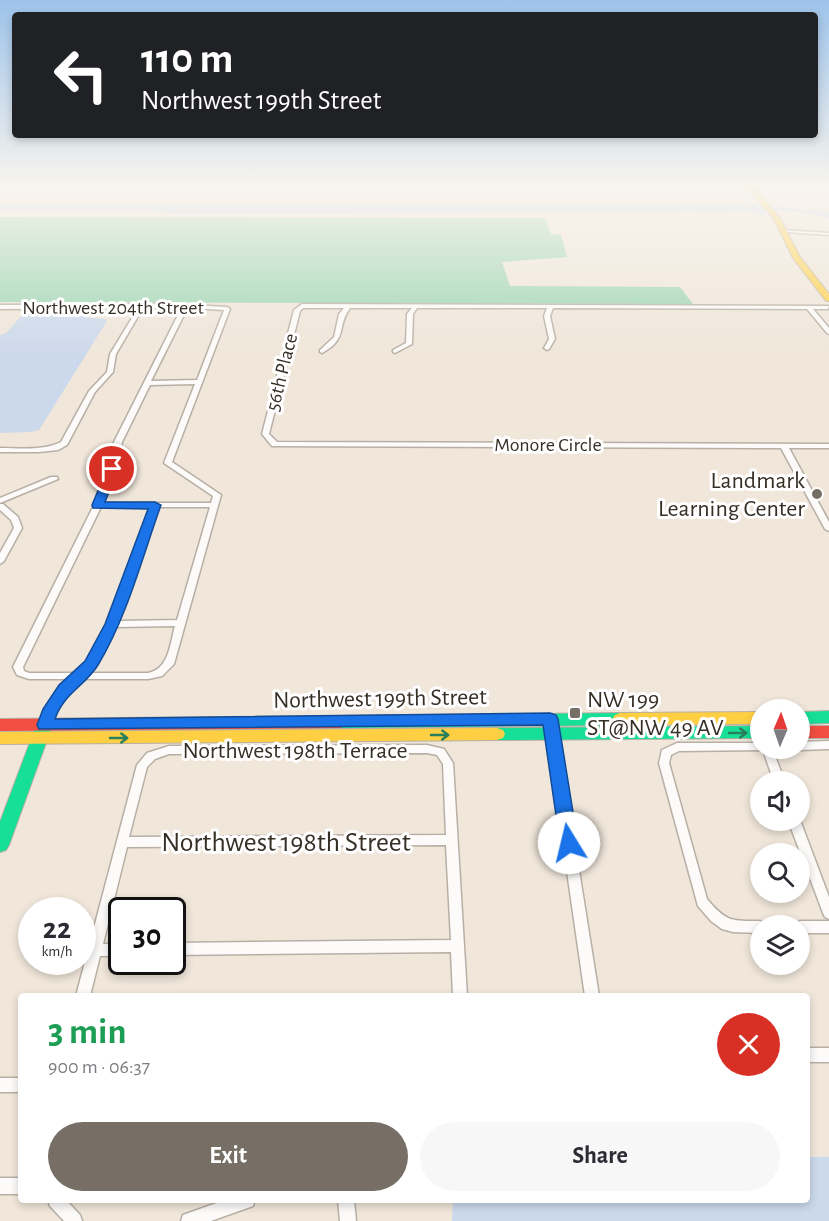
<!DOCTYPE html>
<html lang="en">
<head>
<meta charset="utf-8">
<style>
	:root { --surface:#fff; --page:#f7f7f7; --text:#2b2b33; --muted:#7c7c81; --accent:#776f65 }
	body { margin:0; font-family:"Alegreya Sans",sans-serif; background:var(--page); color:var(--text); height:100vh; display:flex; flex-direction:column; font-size:22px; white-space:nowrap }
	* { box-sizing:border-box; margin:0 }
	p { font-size:20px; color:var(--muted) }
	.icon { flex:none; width:33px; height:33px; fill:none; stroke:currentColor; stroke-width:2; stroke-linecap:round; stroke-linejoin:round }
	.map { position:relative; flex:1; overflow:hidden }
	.drawer { position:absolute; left:18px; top:993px; width:792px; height:210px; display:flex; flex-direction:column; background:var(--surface); border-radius:6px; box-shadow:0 3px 9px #0003 }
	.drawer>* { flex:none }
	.top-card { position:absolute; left:12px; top:12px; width:806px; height:126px; border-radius:6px; box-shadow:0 3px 9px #0003; background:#202124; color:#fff; overflow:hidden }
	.needle { width:39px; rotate:2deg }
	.fabs { position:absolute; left:750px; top:699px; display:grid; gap:12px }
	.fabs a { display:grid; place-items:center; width:60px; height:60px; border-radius:50%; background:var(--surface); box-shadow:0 3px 9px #0003; font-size:30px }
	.speed { position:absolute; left:18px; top:897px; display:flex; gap:12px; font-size:30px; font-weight:700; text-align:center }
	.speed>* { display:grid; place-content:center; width:78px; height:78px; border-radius:50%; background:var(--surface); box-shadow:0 3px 9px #0003; line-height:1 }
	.speed small { font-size:15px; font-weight:400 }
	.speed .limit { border:3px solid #111; border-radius:9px; background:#fff; color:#111 }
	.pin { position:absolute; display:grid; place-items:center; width:51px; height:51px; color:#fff; margin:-26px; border:3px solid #fff; border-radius:50%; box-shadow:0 2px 6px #0007 }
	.me { position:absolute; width:66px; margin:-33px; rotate:351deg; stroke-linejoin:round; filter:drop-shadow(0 0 4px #0008) }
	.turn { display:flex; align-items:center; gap:21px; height:126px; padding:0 30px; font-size:27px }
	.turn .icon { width:78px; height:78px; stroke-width:2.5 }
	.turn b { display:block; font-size:42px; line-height:51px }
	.round { display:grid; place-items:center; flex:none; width:63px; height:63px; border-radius:32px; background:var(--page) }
	.headline { display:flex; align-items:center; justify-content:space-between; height:102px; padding:0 30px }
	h1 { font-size:36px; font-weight:600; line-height:45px; color:#1e9e55 }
	.button { display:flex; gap:12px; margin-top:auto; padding:12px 30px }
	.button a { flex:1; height:69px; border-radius:36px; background:var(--accent); color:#fff; font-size:24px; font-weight:600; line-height:69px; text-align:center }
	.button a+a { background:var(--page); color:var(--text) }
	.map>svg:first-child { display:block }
	.forest { fill:#9bd5b2 }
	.water { fill:#ccd9ec }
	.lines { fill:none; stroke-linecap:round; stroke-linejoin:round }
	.canal { fill:#ccd9ec; fill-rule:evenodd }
	.street-casing { stroke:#b7afa5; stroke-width:3 }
	.fast-casing { stroke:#b7afa5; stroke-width:2 }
	.slow-casing { stroke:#b7afa5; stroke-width:2 }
	.jam-casing { stroke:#b7afa5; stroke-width:2 }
	.street { fill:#fdfbf9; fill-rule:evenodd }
	.fast { fill:#16e098; fill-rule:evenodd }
	.slow { fill:#ffcf43; fill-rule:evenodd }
	.jam { fill:#f24e42; fill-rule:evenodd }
	.oneway { stroke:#287f59 }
	.route { fill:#1a73e8; stroke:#114b97; stroke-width:1.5 }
	.poi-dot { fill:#776f65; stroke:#fff; stroke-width:2 }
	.labels { text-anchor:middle; stroke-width:6; stroke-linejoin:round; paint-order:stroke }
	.far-street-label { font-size:20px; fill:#362f26; stroke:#fff }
	.poi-label { font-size:24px; fill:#362f26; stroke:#fff; text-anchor:end }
	.street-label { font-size:24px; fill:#362f26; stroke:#fff }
	.near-street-label { font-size:28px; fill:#362f26; stroke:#fff }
</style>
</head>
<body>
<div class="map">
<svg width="829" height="1221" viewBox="0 0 829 1221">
	<rect width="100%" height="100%" fill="#f0e6da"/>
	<!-- forest -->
	<path class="forest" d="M0,217L545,218L551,234L561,235L567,257L502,262L510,286L680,287L693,304L0,302Z"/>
	<!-- water -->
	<g class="water">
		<path d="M0,205H759L829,212V218C814,215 773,205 762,215L751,212L177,214L146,210H0Z"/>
		<path d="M73,312L81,313L85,317L105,319L107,321L39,430L31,432L0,433V335L6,333L23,314Z"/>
		<path d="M807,1157H829V1221H452L453,1200H807Z"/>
	</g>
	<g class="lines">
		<!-- canal -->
		<path class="canal" d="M732,186H736L756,208V210H754Z"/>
		<defs>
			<g id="street">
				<path d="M783,230L829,233V235L785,232H783Z"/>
				<path d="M174,304L227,307L230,309L172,462L221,495L174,664L162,676L148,679H80L67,692L56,710L49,728L45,729L41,728L40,725C46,708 54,692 68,679H29L17,675L13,667L94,505L108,469L114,442L177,317L183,308H143L116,354L113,372L95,392L67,445L58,450L39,452H0V448C20,448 43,451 61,442L89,391L107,372L110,354L138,308L0,309V305ZM189,308L224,310L197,380L151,381L183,317ZM195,384L164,463L213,496L211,503H103L116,469L122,442L150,385ZM101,507H150L107,624L87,662L76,673H29L24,671L23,667ZM158,507H210L177,620L118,621ZM175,626C170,644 169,669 148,673H88L94,666L115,627Z"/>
				<path d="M302,304L829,306L828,309H813L829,328V334L827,333L807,309L553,308L550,316L555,339L549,349L547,350L544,348L549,339L544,316L547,308H417L413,314L412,344L395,353L393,352V350L406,343L407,314L412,308H350C336,327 349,338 322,353L320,352V350L334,337L339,314L344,308H303L300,311L269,434L277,442L829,444V448H789L829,522V531L825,529L781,448L272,446L262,434L294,310Z"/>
				<path d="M51,477H57L58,479L0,503V498Z"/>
				<path d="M0,504H3L18,517L22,528L4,561L0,564V553L14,528L11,520L0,510Z"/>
				<path d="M550,715L554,716L555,719L599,996H585L545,719L546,716Z"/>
				<path d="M829,741V749L800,750L796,748H800V742Z"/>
				<path d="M677,743H760V748H772L785,782H774L763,750L679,751L671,755L669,763L707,899C726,922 732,921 760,921L764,923L766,926H760V933L733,932L722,929L711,921L698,906L659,763L662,750Z"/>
				<path d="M427,745L444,749L453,763L467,996H453L451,952L172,955V943L451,940L446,845L127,847L103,944H122V956H100L90,996H76L137,765L147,753L169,746ZM427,753L437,755L443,764L446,835L129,837L147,767L155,759L169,754Z"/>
				<path d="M788,820H800L829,897V919L825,917L823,913Z"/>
				<path d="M800,921H829V933H800V926H794L796,923Z"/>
				<rect x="807" y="1048" width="22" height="14"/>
				<rect x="0" y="1078" width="21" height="14"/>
				<rect x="0" y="1178" width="21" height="16"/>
				<path d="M48,1200H66L80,1215L82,1221H64L50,1206Z"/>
				<path d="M225,1200H255L253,1206L211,1221H181L183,1215Z"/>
				<path d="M338,1200H354L356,1221H340Z"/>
			</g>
			<g id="fast">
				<path d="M829,711V723L800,724V712Z"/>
				<path d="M620,713L625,715L628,719L625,723L620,725L340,728L335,726L332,722L335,718L340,716Z"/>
				<path d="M43,723L48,725L51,729L9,845L6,850L0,852V822L35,729L38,725Z"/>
				<path d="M760,726V738L497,740L491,738L489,734L491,730L497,728Z"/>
			</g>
			<g id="slow">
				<path d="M746,186H752L780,218L800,257L829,294V301H826L793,258L774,219Z"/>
				<path d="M760,712V724L620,725L615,723L612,719L615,715L620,713Z"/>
				<path d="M497,728L503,730L505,734L503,738L497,740L0,744V732Z"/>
			</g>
			<g id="jam">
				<path d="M340,716L345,718L348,722L345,726L340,728L0,731V719Z"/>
				<rect x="800" y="726" width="29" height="12"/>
			</g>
		</defs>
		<!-- street casing -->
		<use href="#street" class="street-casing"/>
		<!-- fast casing -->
		<use href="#fast" class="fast-casing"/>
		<!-- slow casing -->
		<use href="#slow" class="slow-casing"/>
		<!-- jam casing -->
		<use href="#jam" class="jam-casing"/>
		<!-- street -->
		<use href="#street" class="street"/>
		<!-- fast -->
		<use href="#fast" class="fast"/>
		<!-- slow -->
		<use href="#slow" class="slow"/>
		<!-- jam -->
		<use href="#jam" class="jam"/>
	</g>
	<!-- one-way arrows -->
	<defs><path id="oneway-shaft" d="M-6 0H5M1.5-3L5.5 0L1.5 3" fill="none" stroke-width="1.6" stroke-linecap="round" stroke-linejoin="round" transform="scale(1.5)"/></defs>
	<g class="oneway">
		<use href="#oneway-shaft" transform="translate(738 733)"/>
		<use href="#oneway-shaft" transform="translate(440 735)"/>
		<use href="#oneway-shaft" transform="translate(119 738)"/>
	</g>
	<!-- sky -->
	<linearGradient id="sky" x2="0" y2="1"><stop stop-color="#9dc3ea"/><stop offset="0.52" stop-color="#f8f4ee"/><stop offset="1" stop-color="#f8f4ee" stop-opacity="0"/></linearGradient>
	<rect width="829" height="357" fill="url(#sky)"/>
	<!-- route -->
	<path class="route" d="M112,465L118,469L105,502H155L161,505C142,558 127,617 98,665C85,686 64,693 55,719L550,713L556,715L558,719L578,843L575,848L569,851L563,848L560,843L543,725L39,729L37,725L43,709L59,685L85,661L105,624L148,509L93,508L92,505L107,469Z"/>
	<!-- markers -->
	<g class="poi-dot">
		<circle cx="817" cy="494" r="6"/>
		<rect x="569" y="707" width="12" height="12" rx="3"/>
	</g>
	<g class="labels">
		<!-- far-street labels -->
		<g class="far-street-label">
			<text x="113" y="314">Northwest 204th Street</text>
			<text transform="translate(281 372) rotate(-76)" y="7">56th Place</text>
			<text x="548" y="451">Monore Circle</text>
		</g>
		<!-- poi labels -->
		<g class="poi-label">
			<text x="805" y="488">Landmark<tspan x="805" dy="28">Learning Center</tspan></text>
			<text x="587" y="707" text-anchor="start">NW 199<tspan x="587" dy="28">ST@NW 49 AV</tspan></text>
		</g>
		<!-- street labels -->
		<g class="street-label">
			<text transform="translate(380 698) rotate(-1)" y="8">Northwest 199th Street</text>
			<text x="295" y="758">Northwest 198th Terrace</text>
		</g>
		<!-- near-street labels -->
		<g class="near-street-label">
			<text x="286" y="851">Northwest 198th Street</text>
		</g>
	</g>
</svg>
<div class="fabs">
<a><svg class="needle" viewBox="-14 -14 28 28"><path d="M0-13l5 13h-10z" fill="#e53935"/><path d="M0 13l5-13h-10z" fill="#7c7c81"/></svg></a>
<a><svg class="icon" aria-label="sound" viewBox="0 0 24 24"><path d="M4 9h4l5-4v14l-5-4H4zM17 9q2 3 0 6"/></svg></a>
<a><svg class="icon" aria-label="search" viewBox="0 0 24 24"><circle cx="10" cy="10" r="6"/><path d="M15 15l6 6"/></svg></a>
<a><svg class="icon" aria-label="layers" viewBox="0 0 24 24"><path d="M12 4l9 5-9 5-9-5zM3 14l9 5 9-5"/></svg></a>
</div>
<div class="speed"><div>22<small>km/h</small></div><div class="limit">30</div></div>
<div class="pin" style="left:112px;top:469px;background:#d93025"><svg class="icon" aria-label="arrive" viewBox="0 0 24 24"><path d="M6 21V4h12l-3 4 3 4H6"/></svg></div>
<svg class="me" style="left:569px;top:843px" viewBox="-20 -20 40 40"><circle r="19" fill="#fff"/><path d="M0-13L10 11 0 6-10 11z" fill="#1a73e8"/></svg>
<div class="top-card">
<div class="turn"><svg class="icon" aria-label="left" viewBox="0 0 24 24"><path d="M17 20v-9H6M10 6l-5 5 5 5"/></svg><div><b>110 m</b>Northwest 199th Street</div></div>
</div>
<section class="drawer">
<div class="headline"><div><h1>3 min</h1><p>900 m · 06:37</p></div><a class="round" style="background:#d93025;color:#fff"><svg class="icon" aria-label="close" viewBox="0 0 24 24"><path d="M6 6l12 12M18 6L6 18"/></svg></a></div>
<div class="button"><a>Exit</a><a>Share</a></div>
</section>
</div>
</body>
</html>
